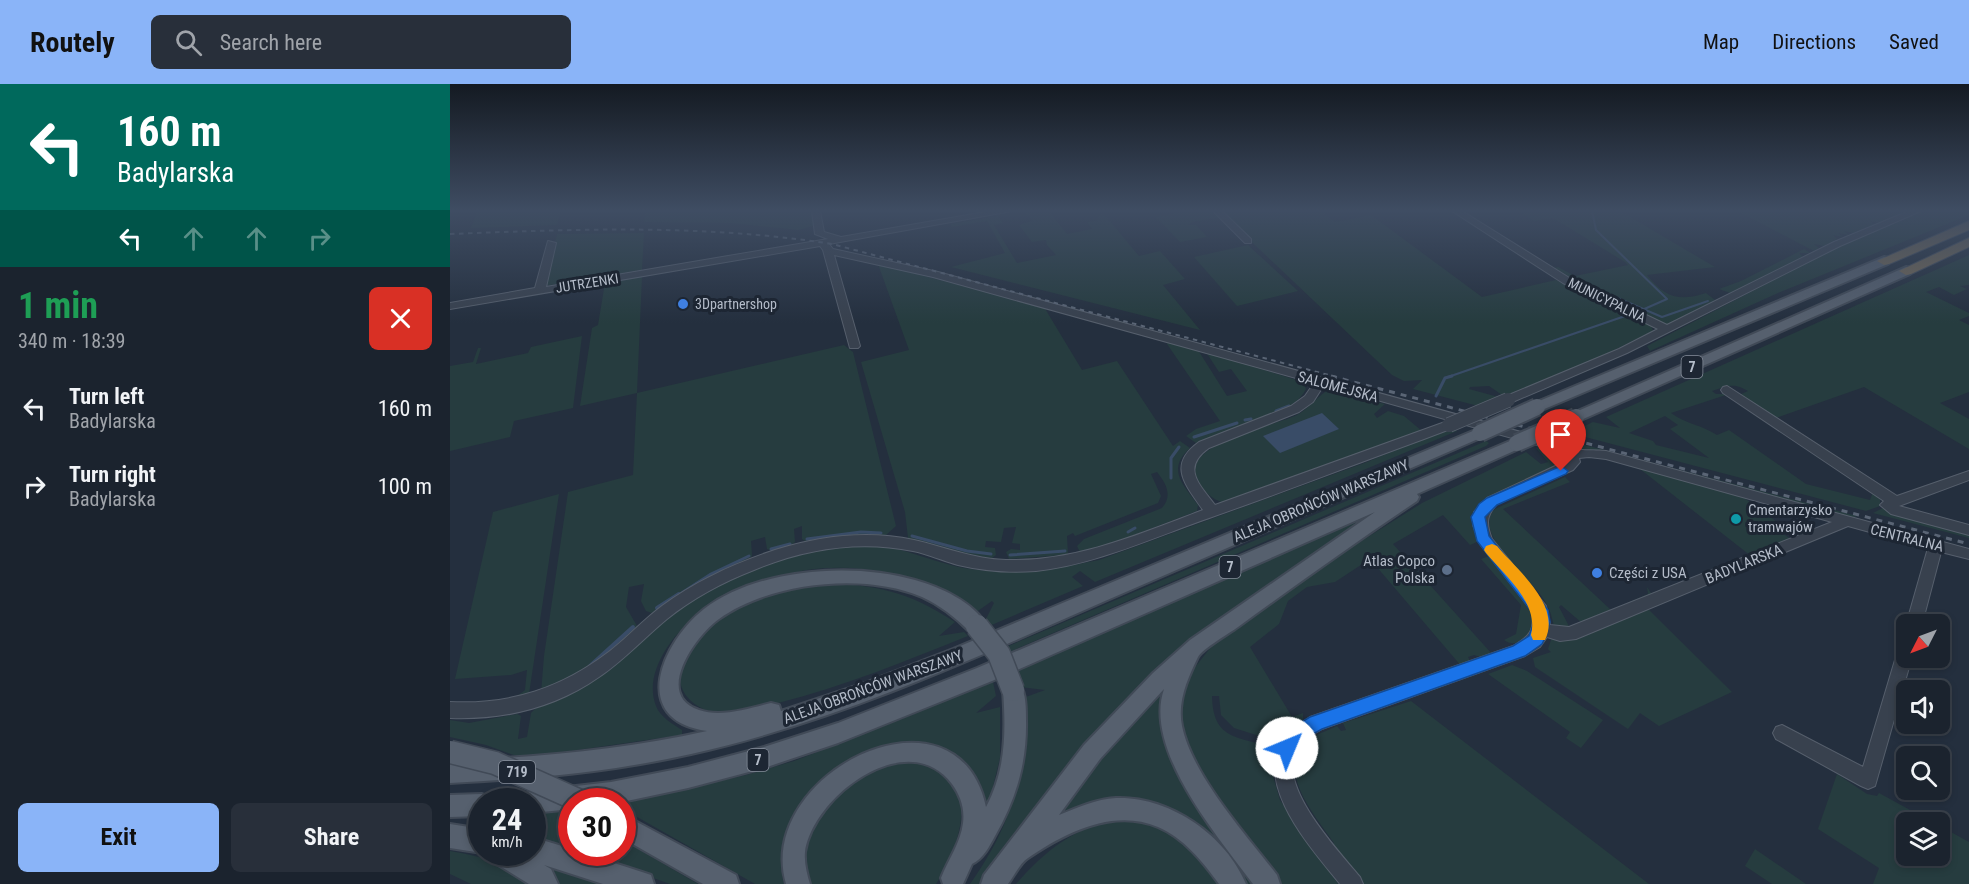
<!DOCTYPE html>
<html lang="en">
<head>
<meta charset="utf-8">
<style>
	:root { --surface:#1b232e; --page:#282f3a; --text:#f1f3f6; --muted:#a0a4aa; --line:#39404a; --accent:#8ab4f8 }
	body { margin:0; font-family:"Roboto Condensed",sans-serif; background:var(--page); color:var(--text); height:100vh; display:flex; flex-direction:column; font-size:22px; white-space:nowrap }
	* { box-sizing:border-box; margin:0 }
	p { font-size:20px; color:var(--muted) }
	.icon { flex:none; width:33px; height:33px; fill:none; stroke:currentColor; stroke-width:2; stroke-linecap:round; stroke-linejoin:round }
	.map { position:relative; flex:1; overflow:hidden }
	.drawer { display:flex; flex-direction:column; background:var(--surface); width:450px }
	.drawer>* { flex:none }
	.top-card { background:#00695c; color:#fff; overflow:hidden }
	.needle { width:39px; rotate:228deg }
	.tools { position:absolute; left:1446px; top:530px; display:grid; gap:12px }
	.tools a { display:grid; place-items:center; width:54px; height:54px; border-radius:9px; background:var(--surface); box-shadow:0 3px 9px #0003,0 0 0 2px var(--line); font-size:30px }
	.speed { position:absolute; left:18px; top:704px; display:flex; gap:12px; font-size:30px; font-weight:700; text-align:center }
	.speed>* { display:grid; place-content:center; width:78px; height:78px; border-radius:50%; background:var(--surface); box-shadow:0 3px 9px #0003,0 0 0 2px var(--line); line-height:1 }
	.speed small { font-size:15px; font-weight:400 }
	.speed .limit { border:9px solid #d22; background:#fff; color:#111 }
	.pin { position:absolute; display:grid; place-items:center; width:51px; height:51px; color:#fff; margin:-62px -26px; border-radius:50% 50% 50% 0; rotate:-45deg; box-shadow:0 0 6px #0007 }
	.pin .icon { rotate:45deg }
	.me { position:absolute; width:66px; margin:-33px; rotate:45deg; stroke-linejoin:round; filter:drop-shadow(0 0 4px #0008) }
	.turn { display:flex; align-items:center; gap:21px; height:126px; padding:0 18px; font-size:27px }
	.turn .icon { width:78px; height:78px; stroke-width:2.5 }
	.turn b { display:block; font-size:42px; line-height:51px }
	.lanes { display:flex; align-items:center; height:57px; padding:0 18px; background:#0003; justify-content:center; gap:30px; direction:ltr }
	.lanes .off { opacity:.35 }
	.round { display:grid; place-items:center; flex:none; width:63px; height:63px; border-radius:9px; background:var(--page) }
	.head { display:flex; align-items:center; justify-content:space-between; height:102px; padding:0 18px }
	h1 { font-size:36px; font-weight:700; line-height:45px; color:#1e9e55 }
	.button { display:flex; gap:12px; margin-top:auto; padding:12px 18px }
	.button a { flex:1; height:69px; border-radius:9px; background:var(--accent); color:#111; font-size:24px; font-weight:700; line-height:69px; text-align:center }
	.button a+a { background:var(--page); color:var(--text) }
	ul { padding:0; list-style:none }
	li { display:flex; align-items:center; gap:18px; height:78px; padding:0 18px }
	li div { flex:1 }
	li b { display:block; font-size:22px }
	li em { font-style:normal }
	header { display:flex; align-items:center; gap:36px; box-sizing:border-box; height:84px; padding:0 30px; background:var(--accent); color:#111 }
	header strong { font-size:28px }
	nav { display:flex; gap:33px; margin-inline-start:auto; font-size:21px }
	.search { width:420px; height:54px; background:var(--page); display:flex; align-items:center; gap:15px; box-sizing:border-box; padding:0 21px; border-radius:9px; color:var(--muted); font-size:22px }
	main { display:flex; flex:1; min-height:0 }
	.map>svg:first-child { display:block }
	.green { fill:#263c3f; fill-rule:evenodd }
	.water { fill:#394c67 }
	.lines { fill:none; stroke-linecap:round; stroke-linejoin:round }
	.stream-far2 { stroke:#394c67; stroke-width:2 }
	.stream-far1 { stroke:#394c67; stroke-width:3 }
	.stream { stroke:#394c67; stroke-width:4 }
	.minor-casing { stroke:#565f6c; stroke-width:2 }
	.major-casing { stroke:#414a57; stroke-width:4 }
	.highway-casing { stroke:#434c59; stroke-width:2 }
	.minor { fill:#38414e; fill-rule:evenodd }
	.major { fill:#56606e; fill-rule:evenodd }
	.highway { fill:#746855; fill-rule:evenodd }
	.rail-far1 { stroke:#5a6575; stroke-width:2; stroke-dasharray:4.5 4.5; stroke-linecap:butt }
	.rail { stroke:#5a6575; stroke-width:3; stroke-dasharray:6 6; stroke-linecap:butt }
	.minor-bridge-casing { stroke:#565f6c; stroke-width:16; stroke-linecap:butt }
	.major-bridge-far1-casing { stroke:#414a57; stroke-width:20; stroke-linecap:butt }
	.major-bridge-casing { stroke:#414a57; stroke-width:25; stroke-linecap:butt }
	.minor-bridge { stroke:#38414e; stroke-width:14 }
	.major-bridge-far1 { stroke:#56606e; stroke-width:16 }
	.major-bridge { stroke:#56606e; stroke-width:22 }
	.route { fill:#1a73e8; stroke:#114b97; stroke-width:1.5 }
	.slow { fill:#f59e0b }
	.shop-dot { fill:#3f7fe0; stroke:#1d2633; stroke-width:2 }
	.culture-dot { fill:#0f9aa8; stroke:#1d2633; stroke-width:2 }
	.service-dot { fill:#5c6f8a; stroke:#1d2633; stroke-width:2 }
	.labels { text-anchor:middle; stroke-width:6; stroke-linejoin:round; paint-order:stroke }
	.far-street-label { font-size:14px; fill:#b4bcc9; stroke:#1d2633 }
	.far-poi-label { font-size:14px; fill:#b4bcc9; stroke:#1d2633; text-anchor:start }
	.shield { fill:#1d2633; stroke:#878f9c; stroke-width:1.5 }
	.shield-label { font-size:14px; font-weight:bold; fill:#b4bcc9 }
	.street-label { font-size:15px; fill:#b4bcc9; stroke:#1d2633 }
	.poi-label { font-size:15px; fill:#b4bcc9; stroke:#1d2633; text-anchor:start }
</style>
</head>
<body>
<header>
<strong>Routely</strong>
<div class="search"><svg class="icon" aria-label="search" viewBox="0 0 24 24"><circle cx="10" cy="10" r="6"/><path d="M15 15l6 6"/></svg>Search here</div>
<nav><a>Map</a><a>Directions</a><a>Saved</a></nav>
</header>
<main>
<section class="drawer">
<div class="top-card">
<div class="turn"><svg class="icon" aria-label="left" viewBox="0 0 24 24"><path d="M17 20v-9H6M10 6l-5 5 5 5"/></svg><div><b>160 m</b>Badylarska</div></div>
<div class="lanes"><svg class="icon" aria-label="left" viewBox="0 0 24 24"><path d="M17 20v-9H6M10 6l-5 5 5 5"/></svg><svg class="icon off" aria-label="ahead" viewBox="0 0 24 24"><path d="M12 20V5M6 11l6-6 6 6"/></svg><svg class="icon off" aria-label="ahead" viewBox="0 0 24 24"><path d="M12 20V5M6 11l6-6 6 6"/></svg><svg class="icon off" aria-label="right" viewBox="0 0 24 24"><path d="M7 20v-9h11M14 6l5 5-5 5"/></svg></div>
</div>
<div class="head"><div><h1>1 min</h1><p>340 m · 18:39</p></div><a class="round" style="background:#d93025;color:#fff"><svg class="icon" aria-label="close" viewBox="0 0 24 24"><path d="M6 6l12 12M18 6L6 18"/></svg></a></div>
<ul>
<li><svg class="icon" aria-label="left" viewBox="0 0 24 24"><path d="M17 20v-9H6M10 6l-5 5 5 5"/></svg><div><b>Turn left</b><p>Badylarska</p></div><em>160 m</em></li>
<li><svg class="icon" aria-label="right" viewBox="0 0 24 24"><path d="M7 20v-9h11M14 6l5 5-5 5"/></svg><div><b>Turn right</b><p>Badylarska</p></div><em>100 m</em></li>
</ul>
<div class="button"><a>Exit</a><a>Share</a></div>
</section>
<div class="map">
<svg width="1519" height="800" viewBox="0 0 1519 800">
	<rect width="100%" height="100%" fill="#242f3e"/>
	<!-- green -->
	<g class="green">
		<path d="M27,127H111L107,141L21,144Z"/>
		<path d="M195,127H363L366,141L349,146L281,139L194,138Z"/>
		<path d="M575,127H599L617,150L642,145L637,138L648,136L649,131L654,130L689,172L710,167L735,195L713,201L750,246L501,183L555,169L537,137L502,143L500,140L548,132L553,139L544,141L567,179L606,171L597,161L596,156L582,158L569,141L582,137Z"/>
		<path d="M734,127H765L771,133L742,138L739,141H746L757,153L730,158L706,133Z"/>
		<path d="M769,127H871L885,138L921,131L1032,213L1106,196L1201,241L1203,247L1142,277L1055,313L1039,302L1020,303L1019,305L1052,314L1032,323L963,305L972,296L954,297L942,291Z"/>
		<path d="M1068,127H1170L1265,183L1197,191C1214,213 1229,218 1256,209L1265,216L1222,240H1212L1122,196L1127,194H1119L1104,184L1108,183L1125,192L1178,181L1175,178L1103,134L1084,137Z"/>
		<path d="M1287,127H1460L1429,139L1420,137L1424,141L1403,149L1394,147L1399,151L1388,149L1393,153L1383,151L1387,155L1374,162L1364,160L1369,164L1364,167Z"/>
		<path d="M1476,127H1519V131L1328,209L1200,267L1197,262L1399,157Z"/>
		<path d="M194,149L192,186L95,202L107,150Z"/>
		<path d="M798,161L848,207L787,222L744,173Z"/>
		<path d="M1354,165L1360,169H1349L1353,173L1280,209L1269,205L1291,197Z"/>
		<path d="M1519,171V201L1510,202L1517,205L1504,211L1489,203L1476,208L1519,229V232L1509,236L1519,241V308L1490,319L1519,335V365L1414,303L1326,334L1289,311L1298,307C1284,298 1277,302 1262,307L1266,310H1279L1221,329C1236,340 1252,341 1267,351L1279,346L1356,400L1420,416L1423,408L1430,414V422L1416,427L1120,349L1143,338L1170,344L1156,333ZM1215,332L1228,341L1220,345L1259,374L1206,361L1203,357L1179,349Z"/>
		<path d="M428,180L594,223L632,286L667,277L723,362L730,357L740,364C716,386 733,400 748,421L747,427L661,460L630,468L627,462L634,455L712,424C723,412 716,399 707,388L701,390L711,412L708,419L625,452L623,449L617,452L618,469L615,471L559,475L556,468L561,465L570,466V460L562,459L566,443L554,444L551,458L536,457L535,463L545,464L546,471L542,474L512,470L458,454L455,428L411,278L459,266Z"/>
		<path d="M192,192L187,309L394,261L403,268L446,442L436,451L395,452L355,457L352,455V442L344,445L345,458C339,464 324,468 317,465L315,453L301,457L302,472L300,474L262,492L202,529L196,527L191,517L194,500L179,503L176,523L187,542L182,548L140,584L91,609L94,572L118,408L183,391L187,309L130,322L142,244L148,241L155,199Z"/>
		<path d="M132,252L123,324L64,337L60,353L0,367V282L23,278L28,264H31L26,280L78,269L81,263Z"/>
		<path d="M718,258L748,266L777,312L797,307L781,285L769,288L756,268L853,298L856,305C842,334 776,345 746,359L736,352L746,345L770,337L717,260Z"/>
		<path d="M879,306L935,320L924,330L927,334L938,327L954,332L972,347L774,419C761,415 753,407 747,395C730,359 825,342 847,331C860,324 870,309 879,306Z"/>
		<path d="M1002,343L1007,347L645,498L630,487L622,493L633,502L537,543L534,539L544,519L542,517L525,529C511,520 497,509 482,502C444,486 398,480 357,486C330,490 270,517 248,532C222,549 193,590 206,622C210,633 223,640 232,646V651L72,674L36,661L0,653V636L19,639L67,630L71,632L68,655L77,653L81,629L85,625C104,616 126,609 142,597C173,577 197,549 226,527C275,489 345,462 407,460C445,459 478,477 514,484C559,492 604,485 649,476L917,378Z"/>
		<path d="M1108,354L1407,432L1397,436L1150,367H1129L1100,358Z"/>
		<path d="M1036,357L1039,359L1036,362L557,569L554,564Z"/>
		<path d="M1091,362L1111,370L1112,381L1036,414L1027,422L1021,433L1027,458L1020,461L993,431L943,460L1042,570L1034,574L1024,571L1018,573L1021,579L1012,583L920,475L885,498L857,503L838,517L829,540L800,563L842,633L853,629V637C844,642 835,656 825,657L784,644L771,631L769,612H762C763,656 787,652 823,664L826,668L823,692L830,716L888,800H830L746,685L738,670L727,629L738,592L765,558L870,483L972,419L1076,368L1091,380L1098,378L1086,364Z"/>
		<path d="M1192,384L1293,413L1335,444L1329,447L1342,456L1301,472L1190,385Z"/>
		<path d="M1115,393L1120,398L1053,425L1161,526L1198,510L1197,503L1201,509V511L1132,539L1111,521L1109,523L1120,544L1104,543C1102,532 1099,522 1092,513C1078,493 1021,448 1045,425Z"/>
		<path d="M109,410L79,610L62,616L75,606L77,586L61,591L5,595L43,428Z"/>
		<path d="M1433,424L1519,448V454L1423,429Z"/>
		<path d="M925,425L931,426L774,533L631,669L529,800H520C543,768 563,729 569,689C573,665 572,639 573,614L595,606L570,603L564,586Z"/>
		<path d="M1039,472L1077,516L1084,531L1080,551C1071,557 1064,563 1054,556L1066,550L1071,521L1031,475Z"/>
		<path d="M371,499C428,501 457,507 505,538L489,552L514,548L518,552C455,577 393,603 328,619C310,623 288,630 269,628C258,628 249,624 241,617C210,588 250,544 276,528C304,511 339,503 371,499Z"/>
		<path d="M1197,524L1282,608L1209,642L1190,629L1178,645L1085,583L1083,574L1101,568L1098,565L1102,553Z"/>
		<path d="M1062,581L1077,587L1153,636L1131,664L1116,654L1120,648L1038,590Z"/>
		<path d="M542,593L546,612L526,629L550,623V674L537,727L490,664C474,661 460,658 444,660C382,671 316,733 334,800H305L173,725V719L296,691L344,677L462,631Z"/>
		<path d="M712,606L710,641L725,686L803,800H793L723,730L598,739L647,677Z"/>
		<path d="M961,617L1199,800H912L881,762L884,759C866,733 820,681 862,654C869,649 879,646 887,642L891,647L896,646L893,639Z"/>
		<path d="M444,675C455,677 471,676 481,681C533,702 507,767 486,800H358L352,760L382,706Z"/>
		<path d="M1387,690L1417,710L1427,712L1429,709L1482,738H1456V771H1490V742L1519,758V800H1423L1429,784L1368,745Z"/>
		<path d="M121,727V765L83,756L82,728Z"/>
		<path d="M675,736C724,740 742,765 771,800H566C596,766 628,739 675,736Z"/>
		<path d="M173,756L248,800H220L130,768H172Z"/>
		<path d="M1305,765L1356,800H1322L1295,782Z"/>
		<path d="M0,767C30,772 56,778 79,800H21L0,790Z"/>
		<path d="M105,783L159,800H107L101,787Z"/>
	</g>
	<!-- water -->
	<path class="water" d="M872,329L889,345L830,369L813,352Z"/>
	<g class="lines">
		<!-- stream-far2 -->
		<g class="stream-far2">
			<path d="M1142,127L1146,146L1217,215L1192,226"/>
			<path d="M1128,197L1212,233L1258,217"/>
			<path d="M998,293L1178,231"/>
		</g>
		<!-- stream-far1 -->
		<g class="stream-far1">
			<path d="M986,312L995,294L1002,292"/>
			<path d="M826,327L839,322"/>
			<path d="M795,336L801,335"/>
			<path d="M744,353L787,339"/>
			<path d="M721,394V374L729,363"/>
			<path d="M678,448L685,444"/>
			<path d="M462,452L517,467L541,470"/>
			<path d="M357,455L411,448L431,449"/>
			<path d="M321,465L340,460"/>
			<path d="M560,471L615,467"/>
			<path d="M227,512L261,490L299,472"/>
		</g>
		<!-- stream -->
		<g class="stream">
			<path d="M207,524L229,510"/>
			<path d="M140,582L183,543"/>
		</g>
		<defs>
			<g id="minor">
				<path d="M362,127H370L374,148L391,153L541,127H562L379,160L383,165L488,188L1111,359C1127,369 1137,365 1156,367L1519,465V475L1491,468L1472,540L1456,541L1478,464L1398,442L1126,555L1110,557L1097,553L1090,563L1075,572L872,645C865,649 854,655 849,661C821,697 888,766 910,793L913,800H890C862,765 798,696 837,649C842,643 853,638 860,633L1063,562C1079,553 1085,547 1082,527L1030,460L1023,441L1024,428L1037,414L1116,377L1115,373L1101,365L874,301L863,318L849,328L759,364C731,384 749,400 765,421L995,338L999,337L1005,341L1003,344L974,355C903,381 833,408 762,433C704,453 648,480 586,487C561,489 533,487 508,481C493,477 478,470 463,467C409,456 354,465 304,486C273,498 243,514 217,535C194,554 174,576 149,593C105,624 53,636 0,634V618C61,621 112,604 160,567C178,553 193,536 212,522C246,497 285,479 325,466C370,452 417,446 464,456C495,463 523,475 556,476C625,478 690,450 753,426C735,400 717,381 749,358L841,322L855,312L864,299L483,193L384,171L410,262L408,264H400L373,166L370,162L0,225V219L85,204L98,157L106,159L96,203L378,155L365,150ZM1139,373L1156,375L1382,438L1119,543L1100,541L1096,522L1042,455C1036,440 1036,432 1047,420L1123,386L1130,378L1129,374Z"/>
				<path d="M763,127H772L801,155V159H795Z"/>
				<path d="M1002,127H1012L1121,195L1217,241L1384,158L1459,127H1471L1390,162L1177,269L1058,320L1054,319L1052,316L1054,313L1169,265L1208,245L1113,199Z"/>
				<path d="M1277,302L1447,412L1519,387V396L1449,422L1519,441V451L1441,430L1430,421L1434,417L1273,309L1271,306L1273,303Z"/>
				<path d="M1456,559V573H1462L1425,702L1418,705L1411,702L1326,655L1323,649L1326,643L1332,641L1413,683L1448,566L1450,561Z"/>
			</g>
			<g id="major">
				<path d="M1434,173L1438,174V180L1092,326L1087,328L1080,323L1082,320Z"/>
				<path d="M1456,183L1460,184V190L1131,336L1126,338L1118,333L1121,330Z"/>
				<path d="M1030,344L1038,349L1035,352C908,407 782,462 655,517C521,576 385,638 241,670C162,688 81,695 0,699V677C86,673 172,666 257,647C178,636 212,558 254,525C308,484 403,478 465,496C490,503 524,518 537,542L534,548L527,550L520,548C506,534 490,521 472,513C415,488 320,498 269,535C246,551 203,611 249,626C271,634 300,624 321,619L329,621L331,627L412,600L503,565Z"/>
				<path d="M1067,354L1075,359L1073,363L967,410L969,413L967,417C906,458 847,500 788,543C780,549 752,565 748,573C738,594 727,617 732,642C742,691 797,752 827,791L830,800H803C769,754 693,666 714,605L650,675L609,731C627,724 646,715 666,714C719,712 776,751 796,800H769C753,778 734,754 708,743C663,724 615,749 578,774C570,779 564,792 558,800H531L534,791L634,661L703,589L740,556L925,428L542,597L388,659L314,684L238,704L172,718L122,717V725L82,729V717H71L74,710L82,707L161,698L238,683L314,663L388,639L527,584Z"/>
				<path d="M563,597L570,600C576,610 576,624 576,636C577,679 566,715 545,752C539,763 533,775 522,780L513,800H493L491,794C498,776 511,758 513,739C515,724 510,711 502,700C458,641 363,712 355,768C354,779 357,790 360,800H336C304,689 507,589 536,723C556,686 556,647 553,606L556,600Z"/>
				<path d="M32,710L40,713L42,717H32V732L0,733V711Z"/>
				<path d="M172,730L286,791L289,800H253L172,754Z"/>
				<path d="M0,740L32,745V768H34L32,769L0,764Z"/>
				<path d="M82,753L122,765V768H130L192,788L201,791L204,800H153L94,781L101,785L108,800H79L42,777L39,768H82Z"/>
			</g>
			<g id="highway">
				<path d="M1519,137V146L1439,180L1434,181L1427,177Z"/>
				<path d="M1519,154V163L1461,190L1456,191L1449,187Z"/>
			</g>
		</defs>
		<!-- minor casing -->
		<use href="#minor" class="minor-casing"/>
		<!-- major casing -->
		<use href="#major" class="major-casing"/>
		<!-- highway casing -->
		<use href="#highway" class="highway-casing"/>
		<!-- minor -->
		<use href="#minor" class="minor"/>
		<!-- major -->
		<use href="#major" class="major"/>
		<!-- highway -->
		<use href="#highway" class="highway"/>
		<!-- rail-far1 -->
		<path class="rail-far1" d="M0,150C128,145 255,140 382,160L886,293"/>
		<!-- rail -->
		<path class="rail" d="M881,292L1519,460"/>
		<defs>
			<path id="minor-bridge" d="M999,341L1058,316"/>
			<g id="major-bridge-far1">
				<path d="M1030,349L1087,323"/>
				<path d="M1067,359L1126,333"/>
			</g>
			<g id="major-bridge">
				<path d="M527,542L549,570L563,606"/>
				<path d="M0,668L45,679L130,717"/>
			</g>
		</defs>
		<!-- minor-bridge casing -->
		<use href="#minor-bridge" class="minor-bridge-casing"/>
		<!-- major-bridge-far1 casing -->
		<use href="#major-bridge-far1" class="major-bridge-far1-casing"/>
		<!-- major-bridge casing -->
		<use href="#major-bridge" class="major-bridge-casing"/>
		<!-- minor-bridge -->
		<use href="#minor-bridge" class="minor-bridge"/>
		<!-- major-bridge-far1 -->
		<use href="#major-bridge-far1" class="major-bridge-far1"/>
		<!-- major-bridge -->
		<use href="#major-bridge" class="major-bridge"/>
	</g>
	<!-- sky -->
	<linearGradient id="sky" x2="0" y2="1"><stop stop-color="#141a22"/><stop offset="0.53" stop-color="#3f4d63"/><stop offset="1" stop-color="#3f4d63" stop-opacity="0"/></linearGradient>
	<rect width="1519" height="239" fill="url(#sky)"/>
	<!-- route -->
	<path class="route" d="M1111,382L1118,387L1116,390L1047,421L1035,433L1039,452L1098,526L1100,538L1094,556L1092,560L1075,572L872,645L856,654L843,670L837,672L830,670L827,664C834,649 846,641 860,633L1063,562L1079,552L1084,538L1082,528L1027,457L1021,433L1029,420L1037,414Z"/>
	<!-- slow -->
	<path class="slow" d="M1042,460L1047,462C1067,486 1112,521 1095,556H1083L1081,551C1089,519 1056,493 1036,469L1034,466L1036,462Z"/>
	<!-- markers -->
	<g class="shop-dot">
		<circle cx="233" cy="220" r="6"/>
		<circle cx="1147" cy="489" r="6"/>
	</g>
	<circle class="culture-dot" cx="1286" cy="435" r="6"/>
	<circle class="service-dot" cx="997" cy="486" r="6"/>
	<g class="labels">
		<!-- far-street labels -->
		<g class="far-street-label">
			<text transform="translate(137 199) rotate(-9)" y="5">JUTRZENKI</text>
			<text transform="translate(1157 216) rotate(26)" y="5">MUNICYPALNA</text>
		</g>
		<!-- far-poi labels -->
		<g class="far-poi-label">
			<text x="245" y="225">3Dpartnershop</text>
		</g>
		<!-- shield labels -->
		<g class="shield">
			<rect x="1231.5" y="272" width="21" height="22" rx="4.5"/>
			<rect x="769.5" y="472" width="21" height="22" rx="4.5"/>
			<rect x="297.5" y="665" width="21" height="22" rx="4.5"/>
			<rect x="49" y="677" width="36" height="22" rx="4.5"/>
		</g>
		<g class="shield-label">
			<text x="1242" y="288">7</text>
			<text x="780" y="488">7</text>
			<text x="308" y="681">7</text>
			<text x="67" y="693">719</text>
		</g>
		<!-- street labels -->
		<g class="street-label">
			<text transform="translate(888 303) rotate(15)" y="5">SALOMEJSKA</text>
			<text transform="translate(871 417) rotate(-23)" y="5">ALEJA OBROŃCÓW WARSZAWY</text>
			<text transform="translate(1457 454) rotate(14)" y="5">CENTRALNA</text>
			<text transform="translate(1294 480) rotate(-22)" y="5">BADYLARSKA</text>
			<text transform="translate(423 603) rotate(-20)" y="5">ALEJA OBROŃCÓW WARSZAWY</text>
		</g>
		<!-- poi labels -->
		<g class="poi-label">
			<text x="1298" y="431">Cmentarzysko<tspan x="1298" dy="17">tramwajów</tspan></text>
			<text x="985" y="482" text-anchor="end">Atlas Copco<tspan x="985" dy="17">Polska</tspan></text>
			<text x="1159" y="494">Części z USA</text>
		</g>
	</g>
</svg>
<div class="tools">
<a><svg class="needle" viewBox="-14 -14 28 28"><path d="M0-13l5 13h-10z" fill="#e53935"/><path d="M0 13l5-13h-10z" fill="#a0a4aa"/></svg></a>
<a><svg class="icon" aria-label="sound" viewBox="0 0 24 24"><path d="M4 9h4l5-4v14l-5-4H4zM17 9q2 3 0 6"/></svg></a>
<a><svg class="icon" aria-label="search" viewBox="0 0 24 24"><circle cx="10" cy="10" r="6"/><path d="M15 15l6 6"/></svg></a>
<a><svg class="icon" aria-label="layers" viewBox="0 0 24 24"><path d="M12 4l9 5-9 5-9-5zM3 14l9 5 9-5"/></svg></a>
</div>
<div class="speed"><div>24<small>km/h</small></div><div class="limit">30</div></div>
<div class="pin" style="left:1111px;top:387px;background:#d93025"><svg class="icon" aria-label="arrive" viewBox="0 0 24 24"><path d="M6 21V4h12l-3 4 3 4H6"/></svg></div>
<svg class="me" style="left:837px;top:664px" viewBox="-20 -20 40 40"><circle r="19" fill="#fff"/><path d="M0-13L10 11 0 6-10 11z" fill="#1a73e8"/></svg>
</div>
</main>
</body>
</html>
